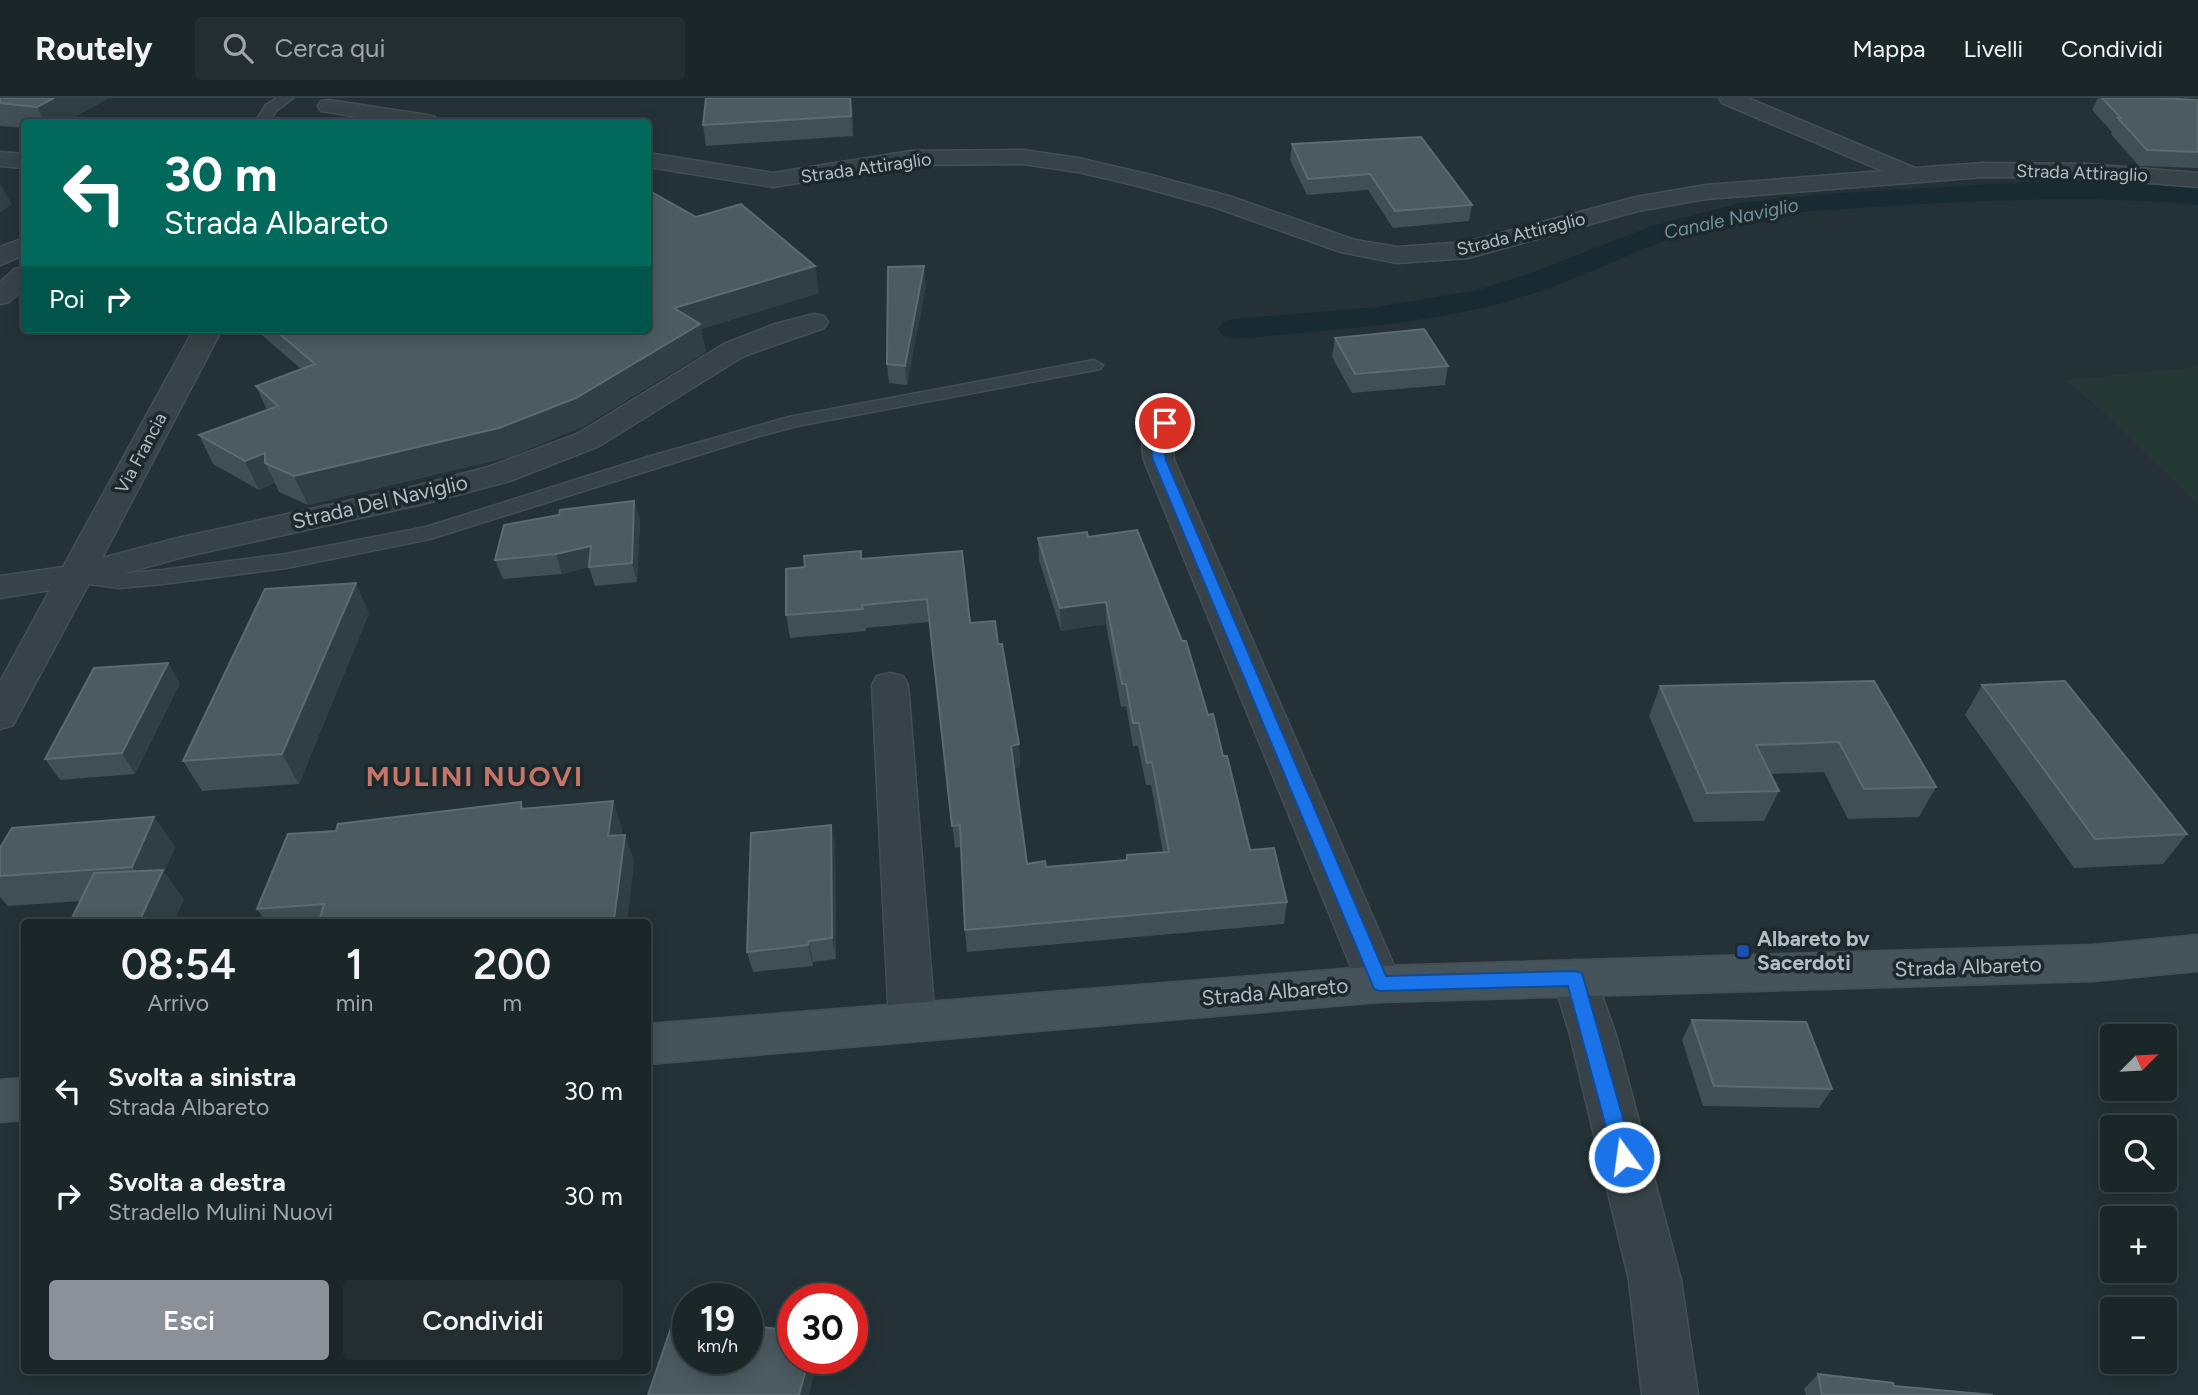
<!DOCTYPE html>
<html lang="it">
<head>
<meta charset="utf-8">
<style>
	:root { --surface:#1b2629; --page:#242e31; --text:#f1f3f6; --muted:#a0a5a8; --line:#394346; --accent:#8c9099 }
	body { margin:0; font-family:Figtree,sans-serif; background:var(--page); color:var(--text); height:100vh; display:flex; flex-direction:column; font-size:26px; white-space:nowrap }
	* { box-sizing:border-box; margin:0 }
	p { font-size:23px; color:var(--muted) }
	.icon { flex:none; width:38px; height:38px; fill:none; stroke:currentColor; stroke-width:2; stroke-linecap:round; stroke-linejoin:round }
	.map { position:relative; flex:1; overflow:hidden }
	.sheet { position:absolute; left:21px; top:821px; width:630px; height:455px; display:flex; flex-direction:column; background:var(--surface); border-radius:7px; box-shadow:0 4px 18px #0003,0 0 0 2px var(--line) }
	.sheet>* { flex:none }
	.guide { position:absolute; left:21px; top:21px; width:630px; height:214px; border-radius:7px; box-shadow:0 4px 18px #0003,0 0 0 2px var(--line); background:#00695c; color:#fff; overflow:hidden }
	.needle { width:46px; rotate:66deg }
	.tools { position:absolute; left:2100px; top:926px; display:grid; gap:14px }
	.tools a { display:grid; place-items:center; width:77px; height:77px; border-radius:7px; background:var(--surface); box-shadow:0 4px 18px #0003,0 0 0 2px var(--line); font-size:35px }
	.speed { position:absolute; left:672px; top:1185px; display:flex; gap:14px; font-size:35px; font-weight:700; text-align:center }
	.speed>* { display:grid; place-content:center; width:91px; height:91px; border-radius:50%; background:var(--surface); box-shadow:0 4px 18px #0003,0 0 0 2px var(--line); line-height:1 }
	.speed small { font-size:18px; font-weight:400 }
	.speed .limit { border:10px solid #d22; background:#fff; color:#111 }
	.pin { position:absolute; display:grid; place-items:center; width:60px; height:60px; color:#fff; margin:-30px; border:4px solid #fff; border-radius:50%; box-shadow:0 2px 7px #0007 }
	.me { position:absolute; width:77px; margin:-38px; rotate:346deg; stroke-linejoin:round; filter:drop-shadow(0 0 5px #0008) }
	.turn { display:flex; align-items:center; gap:24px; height:147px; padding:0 28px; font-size:32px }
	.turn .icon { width:91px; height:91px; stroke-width:2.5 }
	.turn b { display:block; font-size:49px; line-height:60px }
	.then { display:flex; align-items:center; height:66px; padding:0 28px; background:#0003; gap:14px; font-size:26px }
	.eta { display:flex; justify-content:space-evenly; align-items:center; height:119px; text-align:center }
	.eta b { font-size:42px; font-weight:600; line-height:49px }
	.primary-button { display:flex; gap:14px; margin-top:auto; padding:14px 28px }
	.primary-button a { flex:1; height:80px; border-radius:7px; background:var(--accent); color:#fff; font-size:28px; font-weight:600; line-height:80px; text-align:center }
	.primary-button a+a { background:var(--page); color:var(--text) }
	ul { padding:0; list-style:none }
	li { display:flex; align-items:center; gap:21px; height:105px; padding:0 28px }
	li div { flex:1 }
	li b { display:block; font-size:26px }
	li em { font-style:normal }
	header { display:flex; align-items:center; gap:42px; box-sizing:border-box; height:98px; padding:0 35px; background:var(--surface); border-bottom:2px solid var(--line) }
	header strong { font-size:33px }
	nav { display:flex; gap:38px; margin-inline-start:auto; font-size:24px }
	.search { width:490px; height:63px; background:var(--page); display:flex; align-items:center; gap:18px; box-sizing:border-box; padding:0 24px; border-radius:7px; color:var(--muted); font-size:26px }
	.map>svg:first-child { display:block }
	.green { fill:#253835 }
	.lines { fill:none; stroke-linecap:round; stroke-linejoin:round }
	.canal { fill:#182b33; fill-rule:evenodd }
	.lane-casing { stroke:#434f54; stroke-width:3 }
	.street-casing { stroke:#434f54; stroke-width:3 }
	.secondary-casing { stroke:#434f54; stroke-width:3 }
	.lane { fill:#374348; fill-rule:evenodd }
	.street { fill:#374348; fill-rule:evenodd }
	.secondary { fill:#45535a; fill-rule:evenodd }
	.wall { fill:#3f4f55 }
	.shaded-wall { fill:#2f3f44 }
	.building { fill:#4b5b61; stroke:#5b6b71; stroke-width:2 }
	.route { fill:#1a73e8; stroke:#114b97; stroke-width:2 }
	.transit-dot { fill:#1a4fb4; stroke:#1c282c; stroke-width:2.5 }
	.labels { text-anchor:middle; stroke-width:7; stroke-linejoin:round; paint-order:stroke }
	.far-street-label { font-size:18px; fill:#b2bec4; stroke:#1c282c }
	.far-water-label { font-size:19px; font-style:italic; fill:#6e929f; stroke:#1c282c }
	.street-label { font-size:21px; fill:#b2bec4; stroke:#1c282c }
	.poi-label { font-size:21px; font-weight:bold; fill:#b2bec4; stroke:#1c282c; text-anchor:start }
	.district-label { font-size:28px; font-weight:bold; letter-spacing:2px; fill:#c87569; stroke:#1c282c }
</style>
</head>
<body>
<header>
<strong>Routely</strong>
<div class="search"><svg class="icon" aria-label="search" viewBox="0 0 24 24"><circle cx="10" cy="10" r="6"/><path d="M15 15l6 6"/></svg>Cerca qui</div>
<nav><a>Mappa</a><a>Livelli</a><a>Condividi</a></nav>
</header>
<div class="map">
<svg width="2198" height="1297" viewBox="0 0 2198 1297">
	<rect width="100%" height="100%" fill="#243237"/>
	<!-- green -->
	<path class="green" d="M2198,269V406L2114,324L2067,282Z"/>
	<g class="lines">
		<!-- canal -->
		<path class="canal" d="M2043,83L2120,84L2198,89V107C2090,97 1984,102 1876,109C1824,113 1770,114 1719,126C1652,142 1592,177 1526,198C1432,227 1332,232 1234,241L1223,238L1218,231L1223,224L1234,221L1377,209L1478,192L1531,175L1657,126L1740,105L1824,96Z"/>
		<defs>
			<g id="lane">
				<path d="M277,0H293L276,13L269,24H255L266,7Z"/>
				<path d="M1094,262L1103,267L1100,271L797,328L756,339L430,441L286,470L162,486L119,490L67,483L64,478L67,473L75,471L119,476L162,472L286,456L426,429L651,358L789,319Z"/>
			</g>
			<g id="street">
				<path d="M1719,0H1748L1915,70L1983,65L2087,66L2198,75V89L2087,80L1983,79L1706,101L1638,113L1468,160L1397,165L1341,154L1214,109L1138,88L1078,74L1023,66L911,67L773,89L648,69V55L773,75L911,53L1023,52L1078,60L1151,77L1232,99L1355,142L1397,149L1467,144L1636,99L1706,87L1883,73L1722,5Z"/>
				<path d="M329,2L427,17L435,19L438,24H390L321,13L318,8L321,3Z"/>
				<path d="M0,54L24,56V70L0,68Z"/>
				<path d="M24,140V157L0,167V149Z"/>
				<path d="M24,169V190L9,204L0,206V184L15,171Z"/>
				<path d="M814,216L824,218L828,224L824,230L744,258L599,348L510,383L419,407L183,459L89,485L13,627L0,631V584L50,492L0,500V478L63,469L194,231H222L102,460L178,440L416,388L488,369L577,336L724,246L775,226Z"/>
				<path d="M1172,312L1183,315L1187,321L1172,338L1174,362L1402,886L1396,899L1380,904L1364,899L1358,886L1144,362C1138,338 1147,318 1172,312Z"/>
				<path d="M890,575L903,578L908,587L935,923L928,937L912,942L896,937L889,923L872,587L877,578Z"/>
				<path d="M1575,862L1591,867L1616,937L1681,1182L1698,1297H1642L1629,1182L1570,937L1553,880L1559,867Z"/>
			</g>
			<g id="secondary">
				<path d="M2198,837V873L2093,883L1380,904L648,966V926L1380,868L2093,847Z"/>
				<path d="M24,980V1022L0,1024V982Z"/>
			</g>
		</defs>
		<!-- lane casing -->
		<use href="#lane" class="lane-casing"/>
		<!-- street casing -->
		<use href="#street" class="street-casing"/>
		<!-- secondary casing -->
		<use href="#secondary" class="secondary-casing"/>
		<!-- lane -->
		<use href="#lane" class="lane"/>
		<!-- street -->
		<use href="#street" class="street"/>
		<!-- secondary -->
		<use href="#secondary" class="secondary"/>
	</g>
	<!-- wall -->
	<g class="wall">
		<path d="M0,0H109L65,24H24V30L0,28Z"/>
		<path d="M706,0H852L853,38L706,48L703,27Z"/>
		<path d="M2098,0H2156L2198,2V70L2139,68L2111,36L2112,34L2092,12Z"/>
		<path d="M1292,46L1472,107L1469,123L1393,130L1368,92L1307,97L1290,62Z"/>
		<path d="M926,187L907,287L889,285L887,266Z"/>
		<path d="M819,195L701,231L706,254L584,328L509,359L308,407L279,394L275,385L259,392L213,366L199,337L267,312L256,288L301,271L255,231H648Z"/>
		<path d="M1335,240L1448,268L1445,287L1352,295L1332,259Z"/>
		<path d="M634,403L640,422L637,484L595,488L589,469L562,476L503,481L495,462L559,417Z"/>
		<path d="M1088,439L1208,617L1223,658L1250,752L1287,804L1284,826L967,854L965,832L961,749L955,750L929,524L866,530V533L790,540L786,517L861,453L862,460L970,525L998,546L1019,646L1020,669L1014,670L1027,766L1046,769L1127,762V757L1163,754L1151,687H1146L1138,648H1133L1126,608L1121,609L1106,526L1061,533L1039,462L1038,440Z"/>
		<path d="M369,515L299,686L202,693L183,663Z"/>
		<path d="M1874,583L1936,689L1919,719L1848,721L1824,674L1770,676L1779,693L1764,723L1694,724L1649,618L1660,588Z"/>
		<path d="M180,585L135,676L60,682L45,661Z"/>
		<path d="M1982,587L2187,736L2163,766L2074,770L1965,617Z"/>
		<path d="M521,704L524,711L622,730L621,737H625L634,764L627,824H266L257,811L336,733Z"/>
		<path d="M154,719L175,749L164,774L184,802L80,803L8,808L0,799V750Z"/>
		<path d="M831,727L835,747L836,861L813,864V868L753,874L747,854Z"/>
		<path d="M1692,922L1832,991L1819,1010L1703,1008L1682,942Z"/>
		<path d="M1818,1276L1894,1288L1993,1297H1806L1804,1291Z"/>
	</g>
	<!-- shaded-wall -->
	<g class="shaded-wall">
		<path d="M54,0H109L65,24H45L37,9Z"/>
		<path d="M850,0H852L853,38L851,18Z"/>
		<path d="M0,85L12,107L0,114Z"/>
		<path d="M815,168L819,195L701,231L706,254L584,328L509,359L308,407L294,378L674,210Z"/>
		<path d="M924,168L926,187L907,287L905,268Z"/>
		<path d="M265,355V365L275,385L259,392L245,363Z"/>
		<path d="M634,403L640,422L637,484L632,465Z"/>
		<path d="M591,448L597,467L562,476L556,456Z"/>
		<path d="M356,485L369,515L299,686L282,656Z"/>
		<path d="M1106,504V526L1061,533L1060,510Z"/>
		<path d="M168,565L180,585L135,676L122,655Z"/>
		<path d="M1019,646L1020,669L1012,670L1011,648Z"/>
		<path d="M613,703L622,730L618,765L608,738Z"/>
		<path d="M154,719L175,749L164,774L184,802L174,824H139L152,796L132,769Z"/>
		<path d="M831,727L835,747L836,861L832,840Z"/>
		<path d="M625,737L634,764L627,824H615L614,821Z"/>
		<path d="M809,843L813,864V868L808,847Z"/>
		<path d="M809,1260H819L809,1297H799Z"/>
	</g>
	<!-- building -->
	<g class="building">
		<path d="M0,0H54L37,9L0,5Z"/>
		<path d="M706,0H850L851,18L703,27Z"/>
		<path d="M2102,0H2156L2198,2V54L2147,52L2118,20H2121Z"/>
		<path d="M1421,39L1472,107L1395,113L1370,76L1308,81L1292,46Z"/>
		<path d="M648,92L696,119L741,106L815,168L674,210L700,226L576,300L499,330L294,378L265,365V355L245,363L199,337L278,308L256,288L315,266L274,231H648Z"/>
		<path d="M924,168L905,268L887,266L888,169Z"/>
		<path d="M1424,231L1448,268L1355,276L1335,240Z"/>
		<path d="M634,403L632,465L589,469L591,448L556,456L495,462L504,427L559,417L560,412Z"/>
		<path d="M1137,432L1182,543H1186L1208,617L1213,616L1223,658H1227L1250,752L1274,750L1287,804L965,832L960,727L952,728L927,501L862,507L863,511L786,517V471L805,469L804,458L861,453V461L962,453L970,525L995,523L998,546H1002L1019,646L1011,648L1027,766L1045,763L1046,769L1127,762V757L1169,754L1152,664L1147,665L1139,625H1133L1126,586H1122L1106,504L1060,510L1038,440L1087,434L1088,439Z"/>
		<path d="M356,485L282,656L183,663L265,491Z"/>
		<path d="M168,565L122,655L45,661L94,570Z"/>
		<path d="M1874,583L1936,689L1864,691L1839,644L1756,647L1779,693L1707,695L1660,588Z"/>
		<path d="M2065,583L2187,736L2095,741L1982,587Z"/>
		<path d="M613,703L608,738L625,737L614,821L593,824H319L324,806L257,811L288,736L336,733L338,726L521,704V711Z"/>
		<path d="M154,719L132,769L0,778V750L12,730Z"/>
		<path d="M831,727L832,840L809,843L808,847L747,854L751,735Z"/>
		<path d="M163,772L139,824H70L94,775Z"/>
		<path d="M1692,922L1806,924L1832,991L1714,988Z"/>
		<path d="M675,1218L688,1220V1260H747V1227L793,1233V1260H809L799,1297H648Z"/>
		<path d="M1818,1276L1893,1285L1894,1288L1993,1297H1822Z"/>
	</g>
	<!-- route -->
	<path class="route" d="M1165,321L1171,325L1162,341L1166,362L1386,878L1575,873L1582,875L1634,1059L1631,1066L1624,1069L1617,1066L1614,1059L1568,888L1380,893L1374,891L1153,362C1150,345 1146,329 1165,321Z"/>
	<!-- markers -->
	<rect class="transit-dot" x="1736" y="846" width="14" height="14" rx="3.5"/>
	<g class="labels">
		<!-- far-street labels -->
		<g class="far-street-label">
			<text transform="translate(866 70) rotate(-8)" y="6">Strada Attiraglio</text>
			<text transform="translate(2082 75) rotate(2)" y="6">Strada Attiraglio</text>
			<text transform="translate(1521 136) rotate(-14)" y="6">Strada Attiraglio</text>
			<text transform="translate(141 355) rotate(-62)" y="6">Via Francia</text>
		</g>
		<!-- far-water labels -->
		<g class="far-water-label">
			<text transform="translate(1731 120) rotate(-12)" y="7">Canale Naviglio</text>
		</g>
		<!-- street labels -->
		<g class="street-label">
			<text transform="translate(380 404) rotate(-13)" y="7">Strada Del Naviglio</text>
			<text transform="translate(1968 869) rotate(-2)" y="7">Strada Albareto</text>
			<text transform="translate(1275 894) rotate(-5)" y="7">Strada Albareto</text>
		</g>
		<!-- poi labels -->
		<g class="poi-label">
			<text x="1757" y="848">Albareto bv<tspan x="1757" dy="24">Sacerdoti</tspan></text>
		</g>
		<!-- district labels -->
		<g class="district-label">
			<text x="475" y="688">MULINI NUOVI</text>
		</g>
	</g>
</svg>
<div class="tools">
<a><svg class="needle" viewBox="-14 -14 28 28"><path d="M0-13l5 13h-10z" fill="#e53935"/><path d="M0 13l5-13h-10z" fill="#a0a5a8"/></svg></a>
<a><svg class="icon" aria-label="search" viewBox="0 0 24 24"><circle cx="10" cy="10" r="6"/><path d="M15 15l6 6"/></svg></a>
<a>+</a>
<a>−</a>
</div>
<div class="speed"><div>19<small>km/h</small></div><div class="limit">30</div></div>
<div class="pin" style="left:1165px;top:325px;background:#d93025"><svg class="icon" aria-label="arrive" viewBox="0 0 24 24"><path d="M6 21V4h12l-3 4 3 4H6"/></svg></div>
<svg class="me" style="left:1624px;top:1059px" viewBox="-20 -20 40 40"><circle r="17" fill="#1a73e8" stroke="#fff" stroke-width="3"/><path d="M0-11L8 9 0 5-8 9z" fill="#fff"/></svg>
<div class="guide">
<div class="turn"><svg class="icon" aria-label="left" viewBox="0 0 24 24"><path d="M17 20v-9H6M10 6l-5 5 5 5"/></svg><div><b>30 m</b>Strada Albareto</div></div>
<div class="then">Poi<svg class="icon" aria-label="right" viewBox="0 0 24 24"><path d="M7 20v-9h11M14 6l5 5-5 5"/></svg></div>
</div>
<section class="sheet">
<div class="eta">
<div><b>08:54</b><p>Arrivo</p></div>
<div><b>1</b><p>min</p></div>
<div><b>200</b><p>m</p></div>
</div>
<ul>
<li><svg class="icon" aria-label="left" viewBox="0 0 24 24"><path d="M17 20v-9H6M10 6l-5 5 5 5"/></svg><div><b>Svolta a sinistra</b><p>Strada Albareto</p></div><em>30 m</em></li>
<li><svg class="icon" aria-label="right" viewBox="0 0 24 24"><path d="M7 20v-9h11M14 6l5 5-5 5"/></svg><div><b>Svolta a destra</b><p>Stradello Mulini Nuovi</p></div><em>30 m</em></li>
</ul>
<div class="primary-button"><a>Esci</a><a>Condividi</a></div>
</section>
</div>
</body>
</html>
